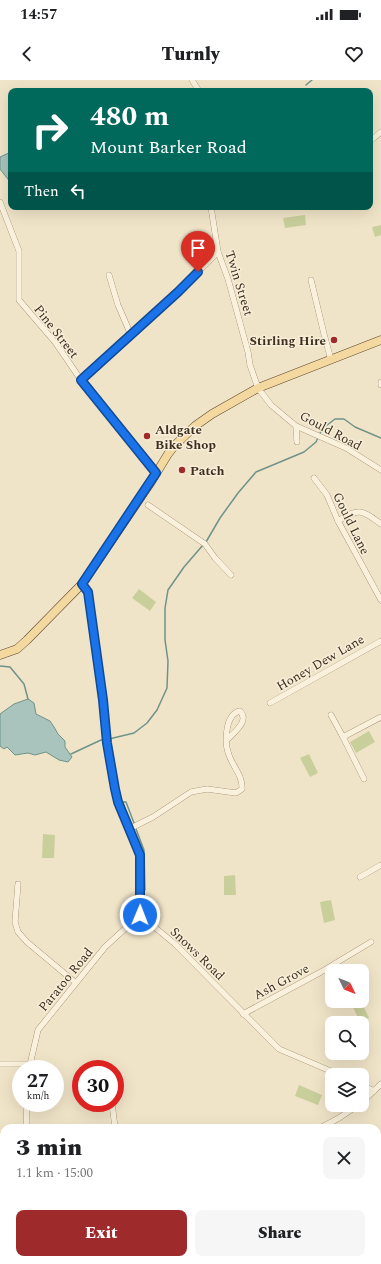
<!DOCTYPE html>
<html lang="en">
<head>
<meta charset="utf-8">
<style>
	:root { --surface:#fff; --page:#f6f6f6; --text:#202124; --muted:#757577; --accent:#9e2a2b }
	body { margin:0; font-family:Spectral,serif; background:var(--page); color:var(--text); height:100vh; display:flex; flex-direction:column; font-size:15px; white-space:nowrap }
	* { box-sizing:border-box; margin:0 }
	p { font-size:13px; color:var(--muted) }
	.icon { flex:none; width:22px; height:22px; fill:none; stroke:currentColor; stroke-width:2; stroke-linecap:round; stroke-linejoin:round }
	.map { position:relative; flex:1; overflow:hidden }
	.side { position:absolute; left:0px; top:1044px; width:381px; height:140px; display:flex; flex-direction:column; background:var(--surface); border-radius:12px 12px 0 0; box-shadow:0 4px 16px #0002 }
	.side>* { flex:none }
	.banner { position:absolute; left:8px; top:8px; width:365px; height:122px; border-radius:8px; box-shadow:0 4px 16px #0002; background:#00695c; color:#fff; overflow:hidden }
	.needle { width:26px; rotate:133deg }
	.fabs { position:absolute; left:325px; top:884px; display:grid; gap:8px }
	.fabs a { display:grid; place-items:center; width:44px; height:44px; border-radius:8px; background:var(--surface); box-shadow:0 4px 16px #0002; font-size:20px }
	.speed { position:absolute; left:12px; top:980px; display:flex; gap:8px; font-size:20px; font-weight:700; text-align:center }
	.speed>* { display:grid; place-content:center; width:52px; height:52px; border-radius:50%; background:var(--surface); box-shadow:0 4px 16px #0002; line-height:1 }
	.speed small { font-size:10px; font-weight:400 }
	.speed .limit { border:6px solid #d22; background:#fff; color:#111 }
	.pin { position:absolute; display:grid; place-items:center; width:34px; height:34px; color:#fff; margin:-41px -17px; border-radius:50% 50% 50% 0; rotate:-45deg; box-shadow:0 0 4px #0007 }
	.pin .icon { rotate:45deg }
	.me { position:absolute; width:44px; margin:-22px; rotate:1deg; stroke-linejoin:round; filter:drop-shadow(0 0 3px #0008) }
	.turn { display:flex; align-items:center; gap:14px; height:84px; padding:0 16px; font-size:18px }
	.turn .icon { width:52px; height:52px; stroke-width:2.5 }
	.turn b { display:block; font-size:28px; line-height:34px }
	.then { display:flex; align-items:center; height:38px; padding:0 16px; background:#0003; gap:8px; font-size:15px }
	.round { display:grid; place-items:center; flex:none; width:42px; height:42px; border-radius:8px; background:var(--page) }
	.summary { display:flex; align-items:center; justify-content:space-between; height:68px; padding:0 16px }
	h1 { font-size:24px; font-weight:800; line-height:30px }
	.action { display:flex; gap:8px; margin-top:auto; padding:8px 16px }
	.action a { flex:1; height:46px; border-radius:8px; background:var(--accent); color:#fff; font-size:16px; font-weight:800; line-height:46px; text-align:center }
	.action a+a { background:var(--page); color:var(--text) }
	.status { display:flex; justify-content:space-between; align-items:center; height:28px; padding:0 20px; background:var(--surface); direction:ltr }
	.status svg { height:11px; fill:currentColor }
	header { display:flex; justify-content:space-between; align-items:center; height:52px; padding:0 16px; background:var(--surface); font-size:18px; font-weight:800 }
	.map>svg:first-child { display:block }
	.green { fill:#c9cf9b }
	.water { fill:#a9c4bc; stroke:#6f938a }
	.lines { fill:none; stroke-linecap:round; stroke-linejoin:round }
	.stream { stroke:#6f938a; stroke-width:1.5 }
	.minor-casing { stroke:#8d765c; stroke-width:6 }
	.primary-casing { stroke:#5b4430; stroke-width:9 }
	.minor { stroke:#faf1dc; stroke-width:5.5 }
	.primary { stroke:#f3d9a0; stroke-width:8 }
	.route-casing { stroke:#114b97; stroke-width:10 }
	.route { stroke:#1a73e8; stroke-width:7 }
	.poi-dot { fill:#9e2a2b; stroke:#f7eed8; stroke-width:1.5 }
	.labels { text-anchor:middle; stroke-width:3; stroke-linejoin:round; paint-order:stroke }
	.street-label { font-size:13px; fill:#3d2e20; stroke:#f7eed8 }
	.poi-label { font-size:13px; font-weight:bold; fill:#3d2e20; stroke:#f7eed8; text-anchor:start }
</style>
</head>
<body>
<div class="status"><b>14:57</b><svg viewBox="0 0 49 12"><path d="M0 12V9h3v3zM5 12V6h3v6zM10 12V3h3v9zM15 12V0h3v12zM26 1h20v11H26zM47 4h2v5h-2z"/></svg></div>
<header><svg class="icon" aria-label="back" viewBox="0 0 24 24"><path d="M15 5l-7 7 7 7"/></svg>Turnly<svg class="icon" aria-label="heart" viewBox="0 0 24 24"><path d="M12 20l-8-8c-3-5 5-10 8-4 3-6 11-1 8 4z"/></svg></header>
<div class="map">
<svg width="381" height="1184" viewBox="0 0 381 1184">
	<rect width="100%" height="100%" fill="#f0e4c8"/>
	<!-- green -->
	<g class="green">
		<path d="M305,135L306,145L285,148L283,138Z"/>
		<path d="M381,145V155L375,157L372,147Z"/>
		<path d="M139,509L156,522L150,531L132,518Z"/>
		<path d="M369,651L375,662L356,673L350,662Z"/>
		<path d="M309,674L318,693L310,697L300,678Z"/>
		<path d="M43,754L55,755L54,778H42Z"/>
		<path d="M235,795L236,815H224V796Z"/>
		<path d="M331,820L335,840L324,843L320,822Z"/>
		<path d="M357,921H361L369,938L360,942L351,923Z"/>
		<path d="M299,1005L322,1015L318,1025L295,1016Z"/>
		<path d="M70,1180H117L114,1184H72Z"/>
	</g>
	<!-- water -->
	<g class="water">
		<path d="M11,72V103L0,89V77Z"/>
		<path d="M28,619L34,623L36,634L50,641L54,647L58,654L65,661V667L72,677L68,682L59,680L46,672L35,675L28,673L15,675L7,667L4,669L0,666V634L14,624Z"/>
	</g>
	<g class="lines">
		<!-- stream -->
		<g class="stream">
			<path d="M306,5L312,0"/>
			<path d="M206,462L220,438L238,413L256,392L304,372L316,362L322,349L335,339H344L355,347L381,358"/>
			<path d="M0,586L10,587L24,604L28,619"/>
			<path d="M109,659L134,653L147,643L157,630L167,608L168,581L165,560V528L168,510L184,487L203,465"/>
			<path d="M71,674L101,660H105"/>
			<path d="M120,722H126L134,743"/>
			<path d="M136,749L144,770L145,810"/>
		</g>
		<defs>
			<g id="minor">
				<path d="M192,0L199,11"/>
				<path d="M370,61L381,52"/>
				<path d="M0,122L19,171V220L55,262L81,300L156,393"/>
				<path d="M211,127L218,172L228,199L248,272L250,285L258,308L271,325L296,346L346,368L381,390"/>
				<path d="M109,195L118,225L131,255"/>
				<path d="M311,200L324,254L331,280"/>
				<path d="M81,300L178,212L218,172"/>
				<path d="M381,302V305"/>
				<path d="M296,346L297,362"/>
				<path d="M314,398L327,415L338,441L381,520"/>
				<path d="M148,425L205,464L215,478L231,495"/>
				<path d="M338,441C359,428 361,429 381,444"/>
				<path d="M82,504L88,512L103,620L107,663L115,709L118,722L139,775L140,835L175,864L279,969L340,995"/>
				<path d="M270,623L381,561"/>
				<path d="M331,635L343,657"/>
				<path d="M364,699L343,657L381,637"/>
				<path d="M129,749L153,737L191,712L207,709L236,713L242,709C243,696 233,687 229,675C224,663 225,634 240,631C250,641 234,652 227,660"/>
				<path d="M360,797L381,785"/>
				<path d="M18,804L15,842L18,852L27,862L76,903"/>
				<path d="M243,934L321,892L371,862"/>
				<path d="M0,984H29"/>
				<path d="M29,989L38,950L105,867L140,835"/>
				<path d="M362,1005L374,1011"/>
				<path d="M362,1022L381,1004"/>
				<path d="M112,1023L115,1048"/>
				<path d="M26,1048L27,1023"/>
				<path d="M320,1048L339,1038L358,1025"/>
				<path d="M377,1074L381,1072"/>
				<path d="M0,1172L4,1173"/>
				<path d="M356,1180L360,1184"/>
				<path d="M18,1184V1180"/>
			</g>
			<path id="primary" d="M0,575L17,569L27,560L82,504L151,402L168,374L175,365L195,346L212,334L258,308L381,260"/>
		</defs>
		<!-- minor casing -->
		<use href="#minor" class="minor-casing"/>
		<!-- primary casing -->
		<use href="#primary" class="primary-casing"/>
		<!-- minor -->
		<use href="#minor" class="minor"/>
		<!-- primary -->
		<use href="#primary" class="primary"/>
	</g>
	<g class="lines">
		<defs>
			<path id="route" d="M140,835V775L118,722L115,709L107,663L103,620L88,512L82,504L156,393L81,300L178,212L198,192"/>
		</defs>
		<!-- route casing -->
		<use href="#route" class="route-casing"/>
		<!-- route -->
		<use href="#route" class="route"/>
	</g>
	<!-- markers -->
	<g class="poi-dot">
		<circle cx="334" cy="260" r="4"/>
		<circle cx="147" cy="356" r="4"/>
		<circle cx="182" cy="390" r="4"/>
	</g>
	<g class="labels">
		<!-- street labels -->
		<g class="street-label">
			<text transform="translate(240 203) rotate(73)" y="5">Twin Street</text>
			<text transform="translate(57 251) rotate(52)" y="5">Pine Street</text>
			<text transform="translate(331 350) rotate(28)" y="5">Gould Road</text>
			<text transform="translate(352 443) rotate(64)" y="5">Gould Lane</text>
			<text transform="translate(320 582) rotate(-30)" y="5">Honey Dew Lane</text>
			<text transform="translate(198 873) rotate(44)" y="5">Snows Road</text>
			<text transform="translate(65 899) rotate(-51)" y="5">Paratoo Road</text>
			<text transform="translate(281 901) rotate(-28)" y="5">Ash Grove</text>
		</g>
		<!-- poi labels -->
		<g class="poi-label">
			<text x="326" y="265" text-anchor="end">Stirling Hire</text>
			<text x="155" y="354">Aldgate<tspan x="155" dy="15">Bike Shop</tspan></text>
			<text x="190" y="395">Patch</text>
		</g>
	</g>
</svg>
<div class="fabs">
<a><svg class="needle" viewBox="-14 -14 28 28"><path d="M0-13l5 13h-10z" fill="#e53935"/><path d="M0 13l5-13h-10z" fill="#757577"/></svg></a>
<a><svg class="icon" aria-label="search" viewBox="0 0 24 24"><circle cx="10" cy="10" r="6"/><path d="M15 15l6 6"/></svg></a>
<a><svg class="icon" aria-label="layers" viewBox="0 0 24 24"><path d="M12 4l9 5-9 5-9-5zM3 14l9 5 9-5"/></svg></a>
</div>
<div class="speed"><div>27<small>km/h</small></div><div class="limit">30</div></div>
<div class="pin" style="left:198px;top:192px;background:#d93025"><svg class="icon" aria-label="arrive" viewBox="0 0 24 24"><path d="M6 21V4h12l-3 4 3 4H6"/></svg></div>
<svg class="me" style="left:140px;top:835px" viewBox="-20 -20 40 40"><circle r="17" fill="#1a73e8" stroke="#fff" stroke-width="3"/><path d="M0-11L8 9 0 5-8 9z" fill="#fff"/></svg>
<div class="banner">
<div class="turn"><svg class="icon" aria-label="right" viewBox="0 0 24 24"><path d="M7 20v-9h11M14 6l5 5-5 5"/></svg><div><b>480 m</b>Mount Barker Road</div></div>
<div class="then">Then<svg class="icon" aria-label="left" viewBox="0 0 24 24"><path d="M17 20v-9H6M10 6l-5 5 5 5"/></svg></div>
</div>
<section class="side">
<div class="summary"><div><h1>3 min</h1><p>1.1 km · 15:00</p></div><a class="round"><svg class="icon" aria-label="close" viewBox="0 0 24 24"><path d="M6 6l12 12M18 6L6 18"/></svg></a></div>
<div class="action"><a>Exit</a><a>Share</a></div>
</section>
</div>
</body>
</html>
